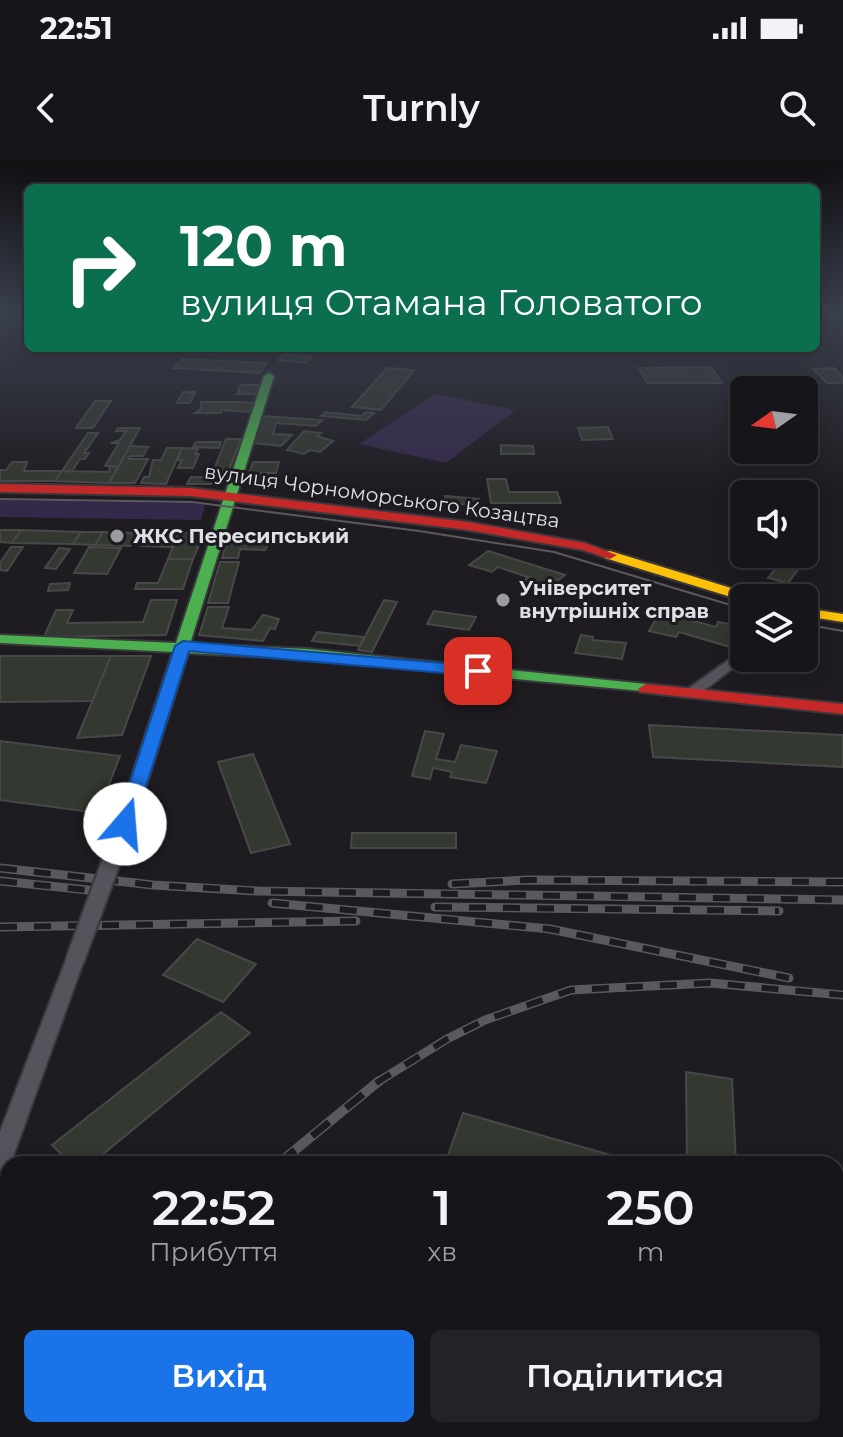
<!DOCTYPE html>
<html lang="uk">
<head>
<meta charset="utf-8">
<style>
	:root { --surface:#161519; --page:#232226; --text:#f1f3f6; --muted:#9e9fa2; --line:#353438; --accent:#1a73e8 }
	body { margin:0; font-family:Montserrat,sans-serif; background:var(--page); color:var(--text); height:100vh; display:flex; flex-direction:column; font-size:30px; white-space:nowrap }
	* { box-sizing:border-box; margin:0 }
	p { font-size:26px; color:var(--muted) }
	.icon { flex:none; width:44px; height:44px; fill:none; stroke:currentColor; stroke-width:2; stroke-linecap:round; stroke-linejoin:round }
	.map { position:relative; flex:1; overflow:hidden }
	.side { position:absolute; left:0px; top:996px; width:844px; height:282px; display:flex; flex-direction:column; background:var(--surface); border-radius:24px 24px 0 0; box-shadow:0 4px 20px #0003,0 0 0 2px var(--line) }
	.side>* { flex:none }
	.top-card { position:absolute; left:24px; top:24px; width:796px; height:168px; border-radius:12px; box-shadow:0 4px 20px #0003,0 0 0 2px var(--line); background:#0b6e4f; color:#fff; overflow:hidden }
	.needle { width:52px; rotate:256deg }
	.controls { position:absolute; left:730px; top:216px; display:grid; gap:16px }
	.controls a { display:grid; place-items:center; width:88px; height:88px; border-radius:12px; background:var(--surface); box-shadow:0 4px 20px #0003,0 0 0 2px var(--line); font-size:40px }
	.pin { position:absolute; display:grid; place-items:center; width:68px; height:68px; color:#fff; margin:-34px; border-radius:16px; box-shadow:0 4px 12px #0006 }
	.me { position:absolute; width:88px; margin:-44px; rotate:18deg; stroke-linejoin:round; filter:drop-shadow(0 0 6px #0008) }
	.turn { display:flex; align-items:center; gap:28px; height:168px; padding:0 24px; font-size:36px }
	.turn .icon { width:104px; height:104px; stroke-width:2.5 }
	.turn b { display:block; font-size:56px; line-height:68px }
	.eta { display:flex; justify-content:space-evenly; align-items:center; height:136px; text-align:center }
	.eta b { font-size:48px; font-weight:600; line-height:56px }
	.primary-button { display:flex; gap:16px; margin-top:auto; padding:16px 24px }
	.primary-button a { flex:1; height:92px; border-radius:12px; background:var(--accent); color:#fff; font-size:32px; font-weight:600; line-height:92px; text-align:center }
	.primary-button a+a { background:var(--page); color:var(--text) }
	.status { display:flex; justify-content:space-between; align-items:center; height:56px; padding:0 40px; background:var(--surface); direction:ltr }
	.status svg { height:22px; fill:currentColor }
	header { display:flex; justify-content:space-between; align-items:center; height:104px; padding:0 24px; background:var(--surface); font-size:36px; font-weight:600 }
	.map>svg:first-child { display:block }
	.green { fill:#35294b }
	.building { fill:#333830; stroke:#484849; stroke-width:2 }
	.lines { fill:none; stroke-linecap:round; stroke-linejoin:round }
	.street-casing { stroke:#39383b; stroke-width:4 }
	.fast-casing { stroke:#39383b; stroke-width:4 }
	.slow-casing { stroke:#39383b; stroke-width:4 }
	.jam-casing { stroke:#39383b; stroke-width:4 }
	.street { fill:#56535d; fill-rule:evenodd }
	.fast { fill:#4caf50; fill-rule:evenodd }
	.slow { fill:#ffc107; fill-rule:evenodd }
	.jam { fill:#c62828; fill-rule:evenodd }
	.tram { stroke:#5b5960; stroke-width:2 }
	.rail-far1-casing { stroke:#5b5960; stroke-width:9 }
	.rail-casing { stroke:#5b5960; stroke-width:10 }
	.rail-far1 { stroke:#1d1b22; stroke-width:6; stroke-dasharray:17; stroke-linecap:butt }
	.rail { stroke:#1d1b22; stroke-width:7; stroke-dasharray:22; stroke-linecap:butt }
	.street-bridge-casing { stroke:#39383b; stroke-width:22; stroke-linecap:butt }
	.street-bridge { stroke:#56535d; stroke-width:18 }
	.route { fill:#1a73e8; stroke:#114b97; stroke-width:2 }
	.poi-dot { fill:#9d9ba0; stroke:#1d1b22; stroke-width:3 }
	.labels { text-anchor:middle; stroke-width:6; stroke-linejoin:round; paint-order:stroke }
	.far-street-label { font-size:20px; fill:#e1e0e4; stroke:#1d1b22 }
	.far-poi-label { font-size:20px; font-weight:bold; fill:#e1e0e4; stroke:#1d1b22; text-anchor:start }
</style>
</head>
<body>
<div class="status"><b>22:51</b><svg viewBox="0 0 49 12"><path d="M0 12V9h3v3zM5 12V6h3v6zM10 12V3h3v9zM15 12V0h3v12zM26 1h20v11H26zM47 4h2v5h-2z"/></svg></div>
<header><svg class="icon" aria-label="back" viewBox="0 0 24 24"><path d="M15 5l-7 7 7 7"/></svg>Turnly<svg class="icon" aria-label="search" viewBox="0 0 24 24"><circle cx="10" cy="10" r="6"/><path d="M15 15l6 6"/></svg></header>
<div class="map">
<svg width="843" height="1277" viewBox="0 0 843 1277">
	<rect width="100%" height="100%" fill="#1e1c21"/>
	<!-- green -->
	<g class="green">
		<path d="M435,234L516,250L446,303L359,284Z"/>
		<path d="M0,340L191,343L205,345L201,360L0,357Z"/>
	</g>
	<!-- building -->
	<g class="building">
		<path d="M285,194L312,197L306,203L278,200Z"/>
		<path d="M182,199L267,203L259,213L173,208Z"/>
		<path d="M711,207L722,223H647L639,208Z"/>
		<path d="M387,208L414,210L381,250L352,247Z"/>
		<path d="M834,208L843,218V223H827L813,209Z"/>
		<path d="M241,225H260L257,234H237Z"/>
		<path d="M183,232H195L190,243H177Z"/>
		<path d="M95,241H111L93,268H76Z"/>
		<path d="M201,242H241L254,243L250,252L222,250L221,253H195L201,249Z"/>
		<path d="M325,252L361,256L366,252L374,253L366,260L321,256Z"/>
		<path d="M262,256L322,260L316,266L276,263L273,274L292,275L281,286L253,283Z"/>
		<path d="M608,267L613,279L582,280L578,268Z"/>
		<path d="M118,268H140L118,307L105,306L119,283H111L120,280L126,271H116Z"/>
		<path d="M304,271L321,273L317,276L333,281L320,292L310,290L304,294L287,290Z"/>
		<path d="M88,273H98L84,293H89L85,299H80L72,311H62Z"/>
		<path d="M226,279H241L226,318L211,317Z"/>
		<path d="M196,282H221L219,288L193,287Z"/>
		<path d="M501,285L533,286L534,294H501Z"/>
		<path d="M130,286L148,287L143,296H131L129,299H148L135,323H109Z"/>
		<path d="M167,288H182L166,324L141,323L144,317H149L153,300H161Z"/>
		<path d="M182,288L198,289L195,294H199L193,308H178L182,300H177Z"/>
		<path d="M12,302H27L24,311H62L55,321H0V310H6Z"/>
		<path d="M253,302H279L276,313H249Z"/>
		<path d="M110,306L118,307L109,323L55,321L62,311L109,312Z"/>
		<path d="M254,313H272L268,326H250Z"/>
		<path d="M191,317H192L226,318L221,324H187Z"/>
		<path d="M487,319H506L509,332H557L561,343H491Z"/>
		<path d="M445,336L479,339L477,345L446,343Z"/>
		<path d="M0,370H21L12,383L0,382Z"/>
		<path d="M21,370L81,372L73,384L12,383Z"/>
		<path d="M81,372H103L95,385L73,384Z"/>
		<path d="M103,372L138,373L131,386L95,385Z"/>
		<path d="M146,373H196L202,378L193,399H168L173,387L141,386Z"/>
		<path d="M236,378L271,380L265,390L240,389L238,398H222L227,382Z"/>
		<path d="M11,387H23L7,411L0,410V403Z"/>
		<path d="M89,387L121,388L107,414L74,413Z"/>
		<path d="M59,388L70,389L56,409L45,408Z"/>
		<path d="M488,391L565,415L547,429L523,421L528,417L498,407L492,412L469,405Z"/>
		<path d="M787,395L806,399L788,423L768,418Z"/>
		<path d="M168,399H193L183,429H135L137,423H158Z"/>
		<path d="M220,402H239L228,443H208Z"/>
		<path d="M70,423L68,430L48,431L50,424Z"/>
		<path d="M151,440H177L166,475L44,477L56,450H73L67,463L143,462Z"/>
		<path d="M384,440L397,442L372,492L358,490Z"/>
		<path d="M208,447H229L222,468L252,470L263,455L279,459L275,469L270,468L263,481L199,475Z"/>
		<path d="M434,451L476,457L469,470L427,464Z"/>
		<path d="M660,452L716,467L718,462L740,466L730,487L679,472L676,477L649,471Z"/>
		<path d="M317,472L364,477L360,486L312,481Z"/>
		<path d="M581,475L593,477L592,480L626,483L622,499L575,493Z"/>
		<path d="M0,496H111L93,541L0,542Z"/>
		<path d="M111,496H151L122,575L77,578Z"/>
		<path d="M649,565L843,575V607L653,597Z"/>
		<path d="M425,571L444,574L436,599L455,602L461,585L497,591L486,623L450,617L452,612L433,608L430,619L412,616Z"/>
		<path d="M0,581L120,596L98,653L0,640Z"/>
		<path d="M253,594L290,684L251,693L218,602Z"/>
		<path d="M352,673H456V688H351Z"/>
		<path d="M197,779L256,804L223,842L163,815Z"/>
		<path d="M221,852L250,873L91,1004H71L52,985Z"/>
		<path d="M686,912L732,919L736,1004H687Z"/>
		<path d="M463,953L635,1002V1004H468L447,998Z"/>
		<path d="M122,1270H217L211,1277H128Z"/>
	</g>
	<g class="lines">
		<defs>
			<g id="street">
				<path d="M744,489L746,498L698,535H688L686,532L688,529Z"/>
				<path d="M75,793L82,795L84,800L11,1002L8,1004V1009L0,1012V972L66,800L68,795Z"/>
				<path d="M836,1166L843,1168V1194L836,1192Z"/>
				<path d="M8,1172V1202L0,1205V1175Z"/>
			</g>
			<path id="fast" d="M269,213L274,216L190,484L308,489L646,524L654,529L652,532L308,499L188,493L134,664L132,668H118L116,664L173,492L0,483V475L176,483L264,216Z"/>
			<g id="slow">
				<path d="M610,391L754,435L756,438H744V441L605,398V392Z"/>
				<path d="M804,448L843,454V462L804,456Z"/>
			</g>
			<g id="jam">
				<path d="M0,324L190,328L468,362L585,383L617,395L610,399L583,390L468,370L190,336L0,332Z"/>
				<path d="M646,524L843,544V554L640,532L638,529Z"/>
			</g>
		</defs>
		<!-- street casing -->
		<use href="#street" class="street-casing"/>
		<!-- fast casing -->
		<use href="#fast" class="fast-casing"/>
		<!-- slow casing -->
		<use href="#slow" class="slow-casing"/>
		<!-- jam casing -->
		<use href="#jam" class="jam-casing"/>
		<!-- street -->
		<use href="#street" class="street"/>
		<!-- fast -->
		<use href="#fast" class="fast"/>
		<!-- slow -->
		<use href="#slow" class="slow"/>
		<!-- jam -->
		<use href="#jam" class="jam"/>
		<!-- tram -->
		<g class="tram">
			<path d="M0,339L192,342L419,371L554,392L744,449"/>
			<path d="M804,464L843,471"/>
		</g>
		<defs>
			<g id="rail-far1">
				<path d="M0,708L153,725L258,731L843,740"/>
				<path d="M0,721L88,730"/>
				<path d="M452,724L527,720L843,722"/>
				<path d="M272,743L550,769L789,818"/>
				<path d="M435,747L779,751"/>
				<path d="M0,767L356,761"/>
				<path d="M376,923L447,879L485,860L571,830L710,823L843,835"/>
			</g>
			<g id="rail">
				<path d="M278,1004L379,921"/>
				<path d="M4,1277L12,1270"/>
			</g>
		</defs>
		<!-- rail-far1 casing -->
		<use href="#rail-far1" class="rail-far1-casing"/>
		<!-- rail casing -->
		<use href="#rail" class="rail-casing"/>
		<!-- rail-far1 -->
		<use href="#rail-far1" class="rail-far1"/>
		<!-- rail -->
		<use href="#rail" class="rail"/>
		<defs>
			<path id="street-bridge" d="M75,800L125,664"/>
		</defs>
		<!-- street-bridge casing -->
		<use href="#street-bridge" class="street-bridge-casing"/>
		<!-- street-bridge -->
		<use href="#street-bridge" class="street-bridge"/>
	</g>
	<!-- sky -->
	<linearGradient id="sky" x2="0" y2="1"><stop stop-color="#100f12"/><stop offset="0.46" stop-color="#3b404e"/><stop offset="1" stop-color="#3b404e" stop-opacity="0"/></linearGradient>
	<rect width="843" height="332" fill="url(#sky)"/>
	<!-- route -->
	<path class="route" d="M183,481L478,506L486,511L478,516L189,491L134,664L132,669H118L116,664L175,486Z"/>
	<!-- markers -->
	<g class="poi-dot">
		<circle cx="117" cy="376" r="8"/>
		<circle cx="503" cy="440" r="8"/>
	</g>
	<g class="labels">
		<!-- far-street labels -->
		<g class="far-street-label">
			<text transform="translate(382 336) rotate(8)" y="7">вулиця Чорноморського Козацтва</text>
		</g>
		<!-- far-poi labels -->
		<g class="far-poi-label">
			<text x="133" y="383">ЖКС Пересипський</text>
			<text x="519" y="435">Університет<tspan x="519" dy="23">внутрішніх справ</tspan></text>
		</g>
	</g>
</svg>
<div class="controls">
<a><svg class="needle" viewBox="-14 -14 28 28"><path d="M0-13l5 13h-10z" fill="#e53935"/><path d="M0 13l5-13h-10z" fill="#9e9fa2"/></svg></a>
<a><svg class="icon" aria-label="sound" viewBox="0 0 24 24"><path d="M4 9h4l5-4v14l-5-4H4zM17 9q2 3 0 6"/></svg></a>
<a><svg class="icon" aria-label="layers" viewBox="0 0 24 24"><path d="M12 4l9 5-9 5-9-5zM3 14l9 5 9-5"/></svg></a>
</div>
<div class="pin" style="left:478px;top:511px;background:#d93025"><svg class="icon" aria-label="arrive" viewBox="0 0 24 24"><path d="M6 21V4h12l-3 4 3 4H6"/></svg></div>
<svg class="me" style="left:125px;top:664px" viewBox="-20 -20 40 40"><circle r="19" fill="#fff"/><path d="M0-13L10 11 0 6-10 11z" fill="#1a73e8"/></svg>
<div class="top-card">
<div class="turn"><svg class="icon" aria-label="right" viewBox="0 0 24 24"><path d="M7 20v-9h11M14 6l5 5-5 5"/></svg><div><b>120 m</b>вулиця Отамана Головатого</div></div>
</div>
<section class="side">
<div class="eta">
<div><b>22:52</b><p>Прибуття</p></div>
<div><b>1</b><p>хв</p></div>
<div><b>250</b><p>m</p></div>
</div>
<div class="primary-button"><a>Вихід</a><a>Поділитися</a></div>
</section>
</div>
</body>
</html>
